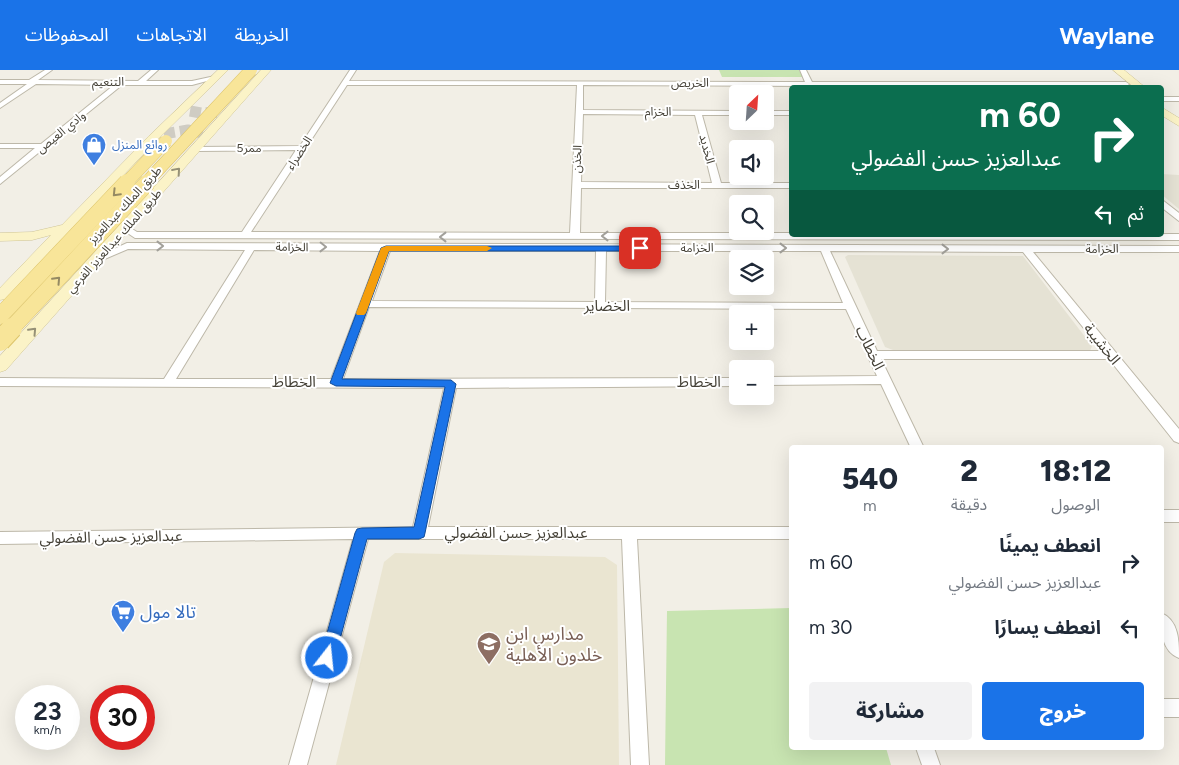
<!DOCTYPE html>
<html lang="ar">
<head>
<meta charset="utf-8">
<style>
	:root { --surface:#fff; --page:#f2f2f3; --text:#1f2937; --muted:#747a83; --accent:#1a73e8 }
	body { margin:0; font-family:Figtree,"Noto Sans Arabic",sans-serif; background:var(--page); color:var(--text); direction:rtl; height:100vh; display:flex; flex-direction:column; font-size:19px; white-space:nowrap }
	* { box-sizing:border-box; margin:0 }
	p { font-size:16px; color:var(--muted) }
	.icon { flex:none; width:28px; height:28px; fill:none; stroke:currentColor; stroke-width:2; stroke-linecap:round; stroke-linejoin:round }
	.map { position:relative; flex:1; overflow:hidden; direction:ltr }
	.side { position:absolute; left:789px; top:375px; width:375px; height:305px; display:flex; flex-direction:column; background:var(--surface); border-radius:5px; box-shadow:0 5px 20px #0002; direction:rtl }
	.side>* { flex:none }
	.hud { position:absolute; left:789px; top:15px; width:375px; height:152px; border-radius:5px; box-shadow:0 5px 20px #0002; direction:rtl; background:#0b6e4f; color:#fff; overflow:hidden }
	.needle { width:32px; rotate:25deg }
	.fabs { position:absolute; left:729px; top:15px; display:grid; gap:10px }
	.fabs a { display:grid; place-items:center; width:45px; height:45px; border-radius:5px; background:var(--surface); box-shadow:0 5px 20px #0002; font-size:25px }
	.speed { position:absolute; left:15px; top:615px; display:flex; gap:10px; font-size:25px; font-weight:700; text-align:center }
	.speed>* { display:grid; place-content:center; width:65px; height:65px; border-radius:50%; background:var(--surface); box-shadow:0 5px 20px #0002; line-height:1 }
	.speed small { font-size:12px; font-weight:400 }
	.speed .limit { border:8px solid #d22; background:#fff; color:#111 }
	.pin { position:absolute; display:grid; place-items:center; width:42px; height:42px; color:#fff; margin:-21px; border-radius:10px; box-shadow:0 2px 8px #0006 }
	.me { position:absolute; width:55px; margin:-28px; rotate:16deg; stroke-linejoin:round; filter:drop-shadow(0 0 4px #0008) }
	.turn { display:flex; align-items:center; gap:18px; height:105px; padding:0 20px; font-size:22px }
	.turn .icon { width:65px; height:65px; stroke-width:2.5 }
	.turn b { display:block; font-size:35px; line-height:42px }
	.then { display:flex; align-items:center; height:48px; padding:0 20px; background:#0003; gap:10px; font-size:19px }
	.eta { display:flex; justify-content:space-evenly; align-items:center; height:85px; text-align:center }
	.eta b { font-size:30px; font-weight:800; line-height:35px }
	.action { display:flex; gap:10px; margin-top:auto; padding:10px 20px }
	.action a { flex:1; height:58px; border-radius:5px; background:var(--accent); color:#fff; font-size:20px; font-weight:800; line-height:58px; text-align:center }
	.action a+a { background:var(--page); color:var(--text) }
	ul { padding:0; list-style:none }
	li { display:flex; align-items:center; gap:15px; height:65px; padding:0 20px }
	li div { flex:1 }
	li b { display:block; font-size:19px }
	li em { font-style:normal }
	header { display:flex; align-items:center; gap:30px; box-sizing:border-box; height:70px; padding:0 25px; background:var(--accent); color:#fff }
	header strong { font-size:24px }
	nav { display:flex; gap:28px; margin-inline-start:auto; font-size:18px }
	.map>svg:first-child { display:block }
	.residential { fill:#e5e2d4 }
	.education { fill:#eae5d1 }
	.green { fill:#c8e4b1 }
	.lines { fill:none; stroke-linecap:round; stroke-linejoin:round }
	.secondary-tunnel { stroke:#cfccc3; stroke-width:11; stroke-dasharray:11 5; stroke-linecap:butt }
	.street-casing { stroke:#bdb8a9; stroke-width:2 }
	.secondary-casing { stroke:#cfc598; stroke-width:1 }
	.street { fill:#fff; fill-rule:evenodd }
	.secondary { fill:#fbf3c7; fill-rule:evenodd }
	.primary-bridge-far2-casing { stroke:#dcc46a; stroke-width:13; stroke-linecap:butt }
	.primary-bridge-far1-casing { stroke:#dcc46a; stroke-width:17; stroke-linecap:butt }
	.primary-bridge-casing { stroke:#dcc46a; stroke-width:22; stroke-linecap:butt }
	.primary-bridge-far2 { stroke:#f8e599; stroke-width:12 }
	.primary-bridge-far1 { stroke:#f8e599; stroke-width:16 }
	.primary-bridge { stroke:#f8e599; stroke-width:20 }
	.oneway { stroke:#969177 }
	.oneway2 { stroke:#958a63 }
	.oneway3 { stroke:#a2a09a }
	.route { fill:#1a73e8; stroke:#114b97 }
	.slow { fill:#f59e0b }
	.labels { text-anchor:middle; stroke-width:4; stroke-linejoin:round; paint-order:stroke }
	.far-street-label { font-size:12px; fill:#444036; stroke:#fff }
	.far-shop-label { font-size:12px; fill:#366cbe; stroke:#fff; text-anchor:start }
	.street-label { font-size:15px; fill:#444036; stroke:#fff }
	.near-shop-label { font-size:18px; fill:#366cbe; stroke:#fff; text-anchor:start }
	.near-education-label { font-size:18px; fill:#785e54; stroke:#fff; text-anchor:start }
</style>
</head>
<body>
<header>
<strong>Waylane</strong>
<nav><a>الخريطة</a><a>الاتجاهات</a><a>المحفوظات</a></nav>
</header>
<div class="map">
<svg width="1179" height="695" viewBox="0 0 1179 695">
	<rect width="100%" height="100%" fill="#f2efe6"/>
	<!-- residential -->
	<g class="residential">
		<path d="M1161,104L1179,105V139L1161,124Z"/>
		<path d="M848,185L1023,186L1092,276L1090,281L893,280L885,277L845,187Z"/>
	</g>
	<!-- education -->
	<path class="education" d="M395,483L605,487L617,495L619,695H336L384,492Z"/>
	<!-- green -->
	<g class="green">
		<path d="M719,0H799L803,7H722Z"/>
		<path d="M791,538V678H886L891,695H665L667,541Z"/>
	</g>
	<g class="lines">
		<!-- secondary-tunnel -->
		<g class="secondary-tunnel">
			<path d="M190,41L201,43L220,42"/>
			<path d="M164,64L188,60L203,63"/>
		</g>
		<defs>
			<g id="street">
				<path d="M45,0H52L38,10L138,11L151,0H158L146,11H192L215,6L218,8L192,15H122L0,114V107L35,78H0V74H41L114,15L36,14L0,38V33L27,14H0V10H29Z"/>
				<path d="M350,0H356L349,11L805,12L800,0H806L812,12H1126L1129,14L1128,15L814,16L815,18H808L807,16L583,15V40L738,41V45H702L721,113H791V118H581L580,163H791V165L1179,164V170L135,168L123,160V156L126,155L137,162H242L296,80L197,81L193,79L197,77L300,76ZM347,15H577L570,163L251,162ZM583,44L695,45L712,113L581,112Z"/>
				<rect x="1161" y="27" width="18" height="4"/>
				<rect x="765" y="41" width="26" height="4"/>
				<path d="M1161,129L1179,143V151L1161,137Z"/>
				<path d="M127,173L1179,176V182H1033L1179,359V373L1174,371L1109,289H881L924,378H911L881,314L765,315V307L877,306L846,239L369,237L343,309L738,308V316L456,318L428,457H791V469H637L649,695H631L622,469H368L307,695H289L353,469L0,474V462L413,457L444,318L0,316V308L164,309L245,180L128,179L100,191L97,192L92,189ZM254,180L380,181L331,309H176ZM390,181H596L595,232L372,231ZM606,181H821L843,233L605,232ZM830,181L1023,182L1102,281H877Z"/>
				<rect x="1161" y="440" width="18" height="12"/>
				<path d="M1161,543C1179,550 1179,572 1179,588C1161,581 1161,560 1161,543Z"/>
				<rect x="1161" y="629" width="18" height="18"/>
				<path d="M916,678H934L940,695H922Z"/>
			</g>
			<g id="secondary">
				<path d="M218,0H228L156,71L5,229L0,230V218L51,165L32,170L0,171V163L32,162L62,155L148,67Z"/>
				<path d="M261,0H271L6,300L0,302V286Z"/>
				<path d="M1113,0H1124L1146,18H1135Z"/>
				<path d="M1161,37L1179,48V56L1161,45Z"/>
			</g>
		</defs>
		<!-- street casing -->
		<use href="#street" class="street-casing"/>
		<!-- secondary casing -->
		<use href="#secondary" class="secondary-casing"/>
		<!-- street -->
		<use href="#street" class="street"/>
		<!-- secondary -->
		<use href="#secondary" class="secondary"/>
		<defs>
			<g id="primary-bridge-far2">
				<path d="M126,113L166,71"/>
				<path d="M146,113L251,0"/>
			</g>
			<g id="primary-bridge-far1">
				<path d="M0,246L127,112"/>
				<path d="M11,259L148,112"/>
			</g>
			<path id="primary-bridge" d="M0,271L12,258"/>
		</defs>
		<!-- primary-bridge-far2 casing -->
		<use href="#primary-bridge-far2" class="primary-bridge-far2-casing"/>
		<!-- primary-bridge-far1 casing -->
		<use href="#primary-bridge-far1" class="primary-bridge-far1-casing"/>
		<!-- primary-bridge casing -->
		<use href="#primary-bridge" class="primary-bridge-casing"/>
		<!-- primary-bridge-far2 -->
		<use href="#primary-bridge-far2" class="primary-bridge-far2"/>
		<!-- primary-bridge-far1 -->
		<use href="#primary-bridge-far1" class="primary-bridge-far1"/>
		<!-- primary-bridge -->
		<use href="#primary-bridge" class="primary-bridge"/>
	</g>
	<!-- one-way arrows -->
	<defs><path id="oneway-chevron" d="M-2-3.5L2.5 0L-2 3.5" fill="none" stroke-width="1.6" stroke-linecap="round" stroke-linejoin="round" transform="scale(1.25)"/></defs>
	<g class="oneway">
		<use href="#oneway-chevron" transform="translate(177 101) rotate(-49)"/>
		<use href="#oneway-chevron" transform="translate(33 261) rotate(-47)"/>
	</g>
	<g class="oneway2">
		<use href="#oneway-chevron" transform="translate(116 123) rotate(134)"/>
		<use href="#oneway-chevron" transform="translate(57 210) rotate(-47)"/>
	</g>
	<g class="oneway3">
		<use href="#oneway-chevron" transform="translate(605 166) rotate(-180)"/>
		<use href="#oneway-chevron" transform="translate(443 167) rotate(-180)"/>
		<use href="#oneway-chevron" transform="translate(160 176)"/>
		<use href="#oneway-chevron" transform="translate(323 177) rotate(1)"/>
		<use href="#oneway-chevron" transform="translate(783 178)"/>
		<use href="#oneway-chevron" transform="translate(945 179)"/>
	</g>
	<!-- route -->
	<path class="route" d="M386,176H640L644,178L640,181H389L342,309L451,310L456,314L425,463L424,467L419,469H367L335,588L333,593L327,596L322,593L320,588L355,463L357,459L362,458L414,457L445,317L336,316L330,313L381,178Z"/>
	<!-- slow -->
	<path class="slow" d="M386,176H487L492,178L487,181H389L366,243L364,245H357L356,243L381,178Z"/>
	<!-- icons -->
	<defs>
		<symbol id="shop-pin" viewBox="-11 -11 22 30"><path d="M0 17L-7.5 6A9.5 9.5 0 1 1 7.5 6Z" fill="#3f7fe0" stroke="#fff"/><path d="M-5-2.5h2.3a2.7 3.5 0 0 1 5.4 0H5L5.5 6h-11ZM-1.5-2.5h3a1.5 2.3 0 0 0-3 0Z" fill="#fff"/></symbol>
		<symbol id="supermarket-pin" viewBox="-11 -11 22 30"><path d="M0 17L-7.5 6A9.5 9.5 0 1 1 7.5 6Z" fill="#3f7fe0" stroke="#fff"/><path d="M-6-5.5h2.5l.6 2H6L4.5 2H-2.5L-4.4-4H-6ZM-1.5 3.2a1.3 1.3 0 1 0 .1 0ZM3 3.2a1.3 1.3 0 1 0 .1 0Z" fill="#fff"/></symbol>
		<symbol id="school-pin" viewBox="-11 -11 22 30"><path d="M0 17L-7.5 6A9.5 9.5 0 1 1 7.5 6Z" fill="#8d6e63" stroke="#fff"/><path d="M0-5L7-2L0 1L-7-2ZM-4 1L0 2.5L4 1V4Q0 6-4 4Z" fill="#fff"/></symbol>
	</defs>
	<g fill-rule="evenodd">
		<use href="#shop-pin" x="80" y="61" width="28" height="38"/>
		<use href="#supermarket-pin" x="109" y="528" width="28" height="38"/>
		<use href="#school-pin" x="475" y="560" width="28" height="38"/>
	</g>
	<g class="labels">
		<!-- far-street labels -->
		<g class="far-street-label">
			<text x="108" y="16">التنعيم</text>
			<text x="690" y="17">الخريص</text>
			<text x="658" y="46">الخزام</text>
			<text transform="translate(61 62) rotate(-39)" y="4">وادي العيص</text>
			<text x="249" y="82">ممر5</text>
			<text transform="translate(707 79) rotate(75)" y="4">الخديد</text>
			<text transform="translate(299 83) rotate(-57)" y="4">الخضراء</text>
			<text transform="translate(577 89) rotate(-88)" y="4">الخذن</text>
			<text x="684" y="119">الخذف</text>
			<text transform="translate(125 135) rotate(-47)" y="4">طريق الملك عبدالعزيز</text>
			<text transform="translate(114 171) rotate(-48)" y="4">طريق الملك عبدالعزيز الفرعي</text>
			<text transform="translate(292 177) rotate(1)" y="4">الخزامة</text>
			<text x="697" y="182">الخزامة</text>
			<text x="1102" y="183">الخزامة</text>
		</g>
		<!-- far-shop labels -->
		<g class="far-shop-label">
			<text x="112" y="79">روائع المنزل</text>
		</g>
		<!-- street labels -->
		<g class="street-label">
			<text x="607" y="241">الخضاير</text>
			<text transform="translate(1102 274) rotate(51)" y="5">الخشيبة</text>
			<text transform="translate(870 278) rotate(64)" y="5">الخطاب</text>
			<text x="294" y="317">الخطاط</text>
			<text x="699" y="317">الخطاط</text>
			<text x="516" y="468">عبدالعزيز حسن الفضولي</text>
			<text transform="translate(111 467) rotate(-1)" y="5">عبدالعزيز حسن الفضولي</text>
		</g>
		<!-- near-shop labels -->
		<g class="near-shop-label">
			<text x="140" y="548">تالا مول</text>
		</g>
		<!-- near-education labels -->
		<g class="near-education-label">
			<text x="506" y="570">مدارس ابن<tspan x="506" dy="21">خلدون الأهلية</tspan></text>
		</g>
	</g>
</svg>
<div class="fabs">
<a><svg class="needle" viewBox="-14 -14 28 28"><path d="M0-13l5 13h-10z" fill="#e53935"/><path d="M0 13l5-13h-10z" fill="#747a83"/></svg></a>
<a><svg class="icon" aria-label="sound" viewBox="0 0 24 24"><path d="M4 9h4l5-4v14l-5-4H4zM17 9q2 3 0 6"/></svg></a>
<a><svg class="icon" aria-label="search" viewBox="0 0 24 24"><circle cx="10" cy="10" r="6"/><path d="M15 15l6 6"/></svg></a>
<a><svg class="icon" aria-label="layers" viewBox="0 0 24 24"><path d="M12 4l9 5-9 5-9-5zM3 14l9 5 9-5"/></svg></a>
<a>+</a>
<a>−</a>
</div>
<div class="speed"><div>23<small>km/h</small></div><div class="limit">30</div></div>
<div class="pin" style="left:640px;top:178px;background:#d93025"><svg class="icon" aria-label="arrive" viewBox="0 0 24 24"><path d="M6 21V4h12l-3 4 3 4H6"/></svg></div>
<svg class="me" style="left:327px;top:588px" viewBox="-20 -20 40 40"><circle r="17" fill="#1a73e8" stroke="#fff" stroke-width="3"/><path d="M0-11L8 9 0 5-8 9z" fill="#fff"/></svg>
<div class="hud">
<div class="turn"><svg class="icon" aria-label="right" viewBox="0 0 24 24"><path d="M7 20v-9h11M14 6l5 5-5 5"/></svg><div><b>60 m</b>عبدالعزيز حسن الفضولي</div></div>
<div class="then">ثم<svg class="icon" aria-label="left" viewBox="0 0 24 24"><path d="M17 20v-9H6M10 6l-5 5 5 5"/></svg></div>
</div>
<section class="side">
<div class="eta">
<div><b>18:12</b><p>الوصول</p></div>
<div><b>2</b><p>دقيقة</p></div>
<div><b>540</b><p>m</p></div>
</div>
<ul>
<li><svg class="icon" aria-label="right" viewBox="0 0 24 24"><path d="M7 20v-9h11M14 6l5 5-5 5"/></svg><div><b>انعطف يمينًا</b><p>عبدالعزيز حسن الفضولي</p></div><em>60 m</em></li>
<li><svg class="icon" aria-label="left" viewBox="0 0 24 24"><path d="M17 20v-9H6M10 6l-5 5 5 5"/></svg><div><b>انعطف يسارًا</b></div><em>30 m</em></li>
</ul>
<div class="action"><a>خروج</a><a>مشاركة</a></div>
</section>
</div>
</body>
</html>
